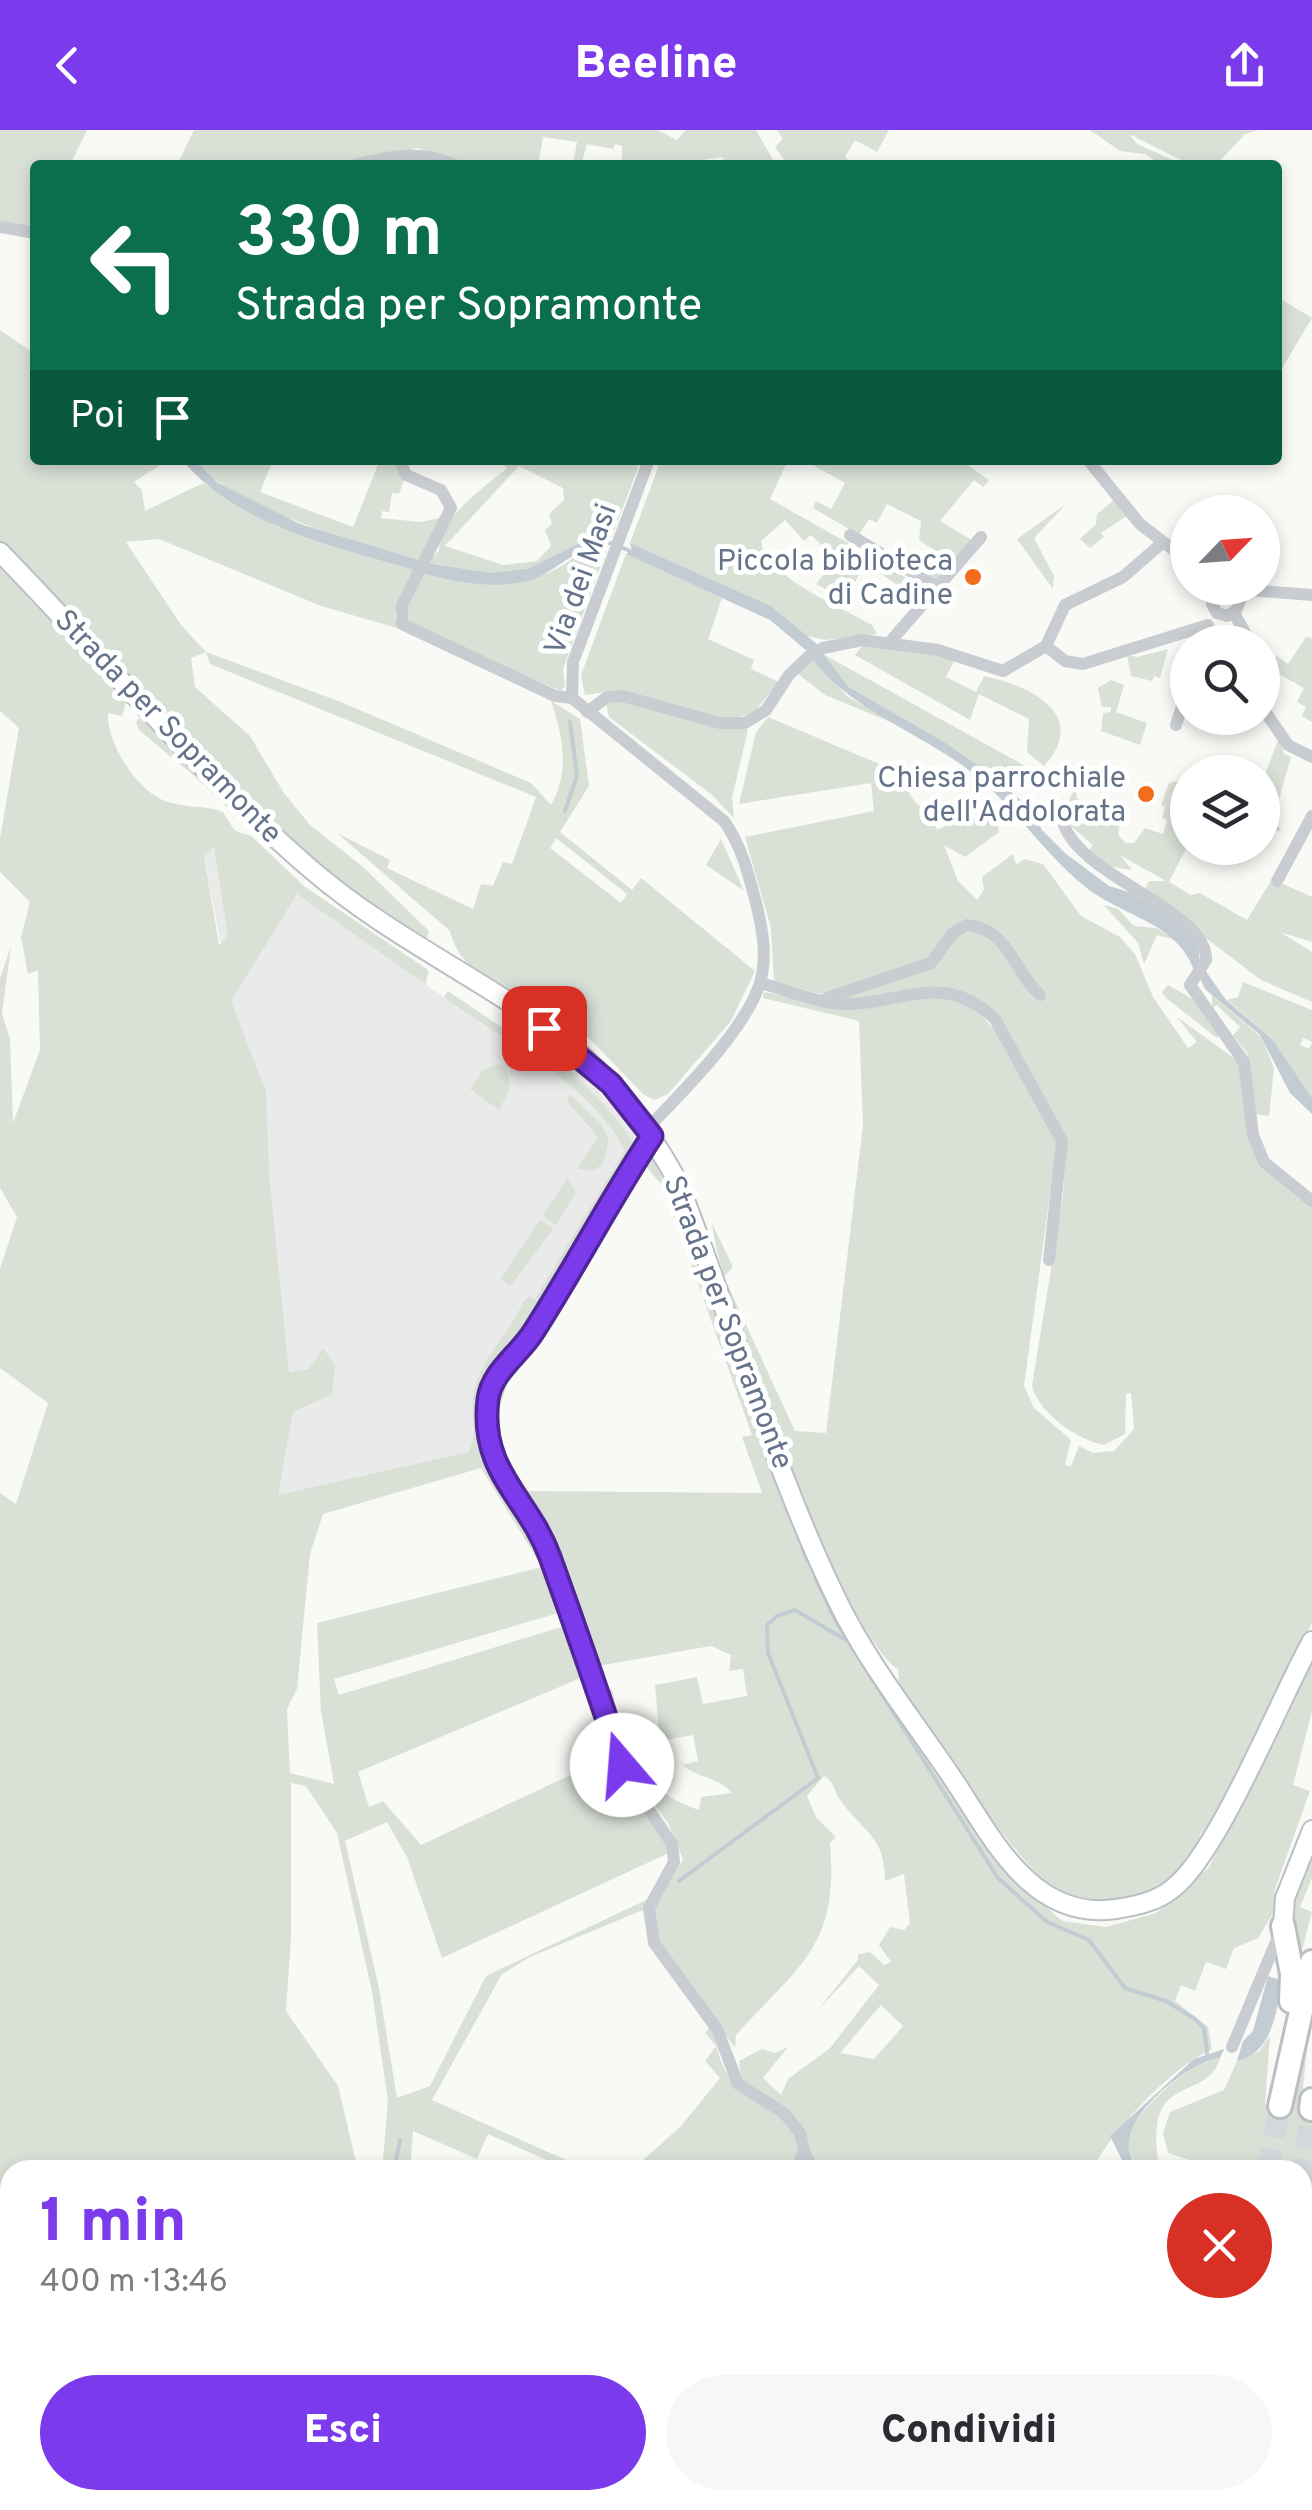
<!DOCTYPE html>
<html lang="it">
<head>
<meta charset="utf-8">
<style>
	:root { --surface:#fff; --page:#f7f7f7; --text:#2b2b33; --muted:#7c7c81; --accent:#7c3aed }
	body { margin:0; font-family:Overpass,sans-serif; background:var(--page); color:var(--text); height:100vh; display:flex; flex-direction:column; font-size:38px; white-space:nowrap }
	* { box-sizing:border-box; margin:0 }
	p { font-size:32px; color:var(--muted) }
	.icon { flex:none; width:55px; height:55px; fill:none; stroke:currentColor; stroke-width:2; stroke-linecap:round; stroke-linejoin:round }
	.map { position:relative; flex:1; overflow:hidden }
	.side { position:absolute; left:0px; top:2030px; width:1312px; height:350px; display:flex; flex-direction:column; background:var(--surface); border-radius:30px 30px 0 0; box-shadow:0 5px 15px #0003 }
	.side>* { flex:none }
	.hud { position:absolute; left:30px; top:30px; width:1252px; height:305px; border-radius:10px; box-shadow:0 5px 15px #0003; background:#0b6e4f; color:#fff; overflow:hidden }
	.needle { width:65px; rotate:65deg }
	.controls { position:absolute; left:1170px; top:365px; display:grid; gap:20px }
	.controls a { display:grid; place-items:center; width:110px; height:110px; border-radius:50%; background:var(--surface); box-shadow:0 5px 15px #0003; font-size:50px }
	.pin { position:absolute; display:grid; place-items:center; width:85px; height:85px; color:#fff; margin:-42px; border-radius:20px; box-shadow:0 5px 15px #0006 }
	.me { position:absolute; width:110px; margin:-55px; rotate:342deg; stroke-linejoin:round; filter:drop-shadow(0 0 8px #0008) }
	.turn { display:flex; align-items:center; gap:35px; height:210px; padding:0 40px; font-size:45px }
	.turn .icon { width:130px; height:130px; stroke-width:2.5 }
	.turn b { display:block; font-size:70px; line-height:85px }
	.then { display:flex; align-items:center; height:95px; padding:0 40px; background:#0003; gap:20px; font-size:38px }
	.round { display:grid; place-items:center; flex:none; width:105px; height:105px; border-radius:52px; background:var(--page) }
	.head { display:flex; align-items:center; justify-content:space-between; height:170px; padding:0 40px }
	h1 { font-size:60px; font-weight:800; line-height:75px; color:var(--accent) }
	.primary-button { display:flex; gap:20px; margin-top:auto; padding:20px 40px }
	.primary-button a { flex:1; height:115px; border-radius:60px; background:var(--accent); color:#fff; font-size:40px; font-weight:800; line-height:115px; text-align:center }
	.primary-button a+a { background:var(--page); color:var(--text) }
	header { display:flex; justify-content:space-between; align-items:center; height:130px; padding:0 40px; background:var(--accent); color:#fff; font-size:45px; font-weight:800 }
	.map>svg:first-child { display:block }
	.built { fill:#e9eae9 }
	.green { fill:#d9e1d7; fill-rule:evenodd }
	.water { fill:#c2ccd2 }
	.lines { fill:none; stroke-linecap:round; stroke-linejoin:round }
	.stream { stroke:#c2ccd2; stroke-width:4 }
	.highway-tunnel { stroke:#d4d8db; stroke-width:22; stroke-dasharray:22 11; stroke-linecap:butt }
	.secondary-casing { stroke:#bbbfc5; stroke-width:22 }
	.highway-casing { stroke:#bbbec2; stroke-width:28 }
	.street { stroke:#c9ccd0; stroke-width:12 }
	.secondary { stroke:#fff; stroke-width:18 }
	.highway { stroke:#fff; stroke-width:22 }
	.route-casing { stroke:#51269a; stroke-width:25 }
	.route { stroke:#7c3aed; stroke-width:18 }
	.poi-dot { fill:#f46d1b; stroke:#fff; stroke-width:4 }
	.labels { text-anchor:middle; stroke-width:10; stroke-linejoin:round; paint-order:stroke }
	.poi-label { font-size:30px; fill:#65748a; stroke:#fff; text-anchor:end }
	.street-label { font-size:30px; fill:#65748a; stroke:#fff }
</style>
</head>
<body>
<header><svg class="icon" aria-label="back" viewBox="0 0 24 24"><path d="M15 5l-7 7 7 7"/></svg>Beeline<svg class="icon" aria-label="share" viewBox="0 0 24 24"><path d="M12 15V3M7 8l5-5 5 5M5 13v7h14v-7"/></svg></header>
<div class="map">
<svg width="1312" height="2380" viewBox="0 0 1312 2380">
	<rect width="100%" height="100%" fill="#f9f9f6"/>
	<!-- built -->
	<path class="built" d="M235,701L251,706L305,757L424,837L429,843L426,855L444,867L448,861L529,916L543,910L597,959L640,1011L539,1185L486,1257L480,1321L278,1376L231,872L204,724Z"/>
	<!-- green -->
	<g class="green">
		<path d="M0,0H87L70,35H35V97L0,93Z"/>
		<path d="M194,0H657L677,10L686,0H756L776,35H725L723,27L694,31V35H622V16L615,14L613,19L587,14L581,35H573L577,12L543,7L538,35H464L418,18L334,35H177Z"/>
		<path d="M777,0H889L877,22L855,10L845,27L853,35H788L775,17L783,9Z"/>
		<path d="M1090,0H1258L1245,4L1216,35H1191L1129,4L1137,14L1173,30L1162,35L1145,24L1120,21Z"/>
		<path d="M1282,170L1312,188L1278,245V177Z"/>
		<path d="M0,200L35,224V330H168L134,352L142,360L145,381L203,353L278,397L415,440L395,485L397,498L321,476L159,409L126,412L181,495L206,522L341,572L531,653L551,675C570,642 563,606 551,571L580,589L589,656L560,702L632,760L641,748L755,841L731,891L668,964L654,970L643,964L584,903L528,872L525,876C496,856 458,838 450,801L337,703L390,730L387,738L473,779L481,754L493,756L503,732L512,734L536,667L210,534L206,522L191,528L195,557L250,606L284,663L310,695L362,736L429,801L427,808L420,807L327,743L268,690L0,411ZM556,708L627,764L621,773L550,718Z"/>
		<path d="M194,330H273L260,362L353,397L380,330H396L404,350L399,364L392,363L389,382L382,381L381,388L421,392L445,387L419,430C356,411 233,380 194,330Z"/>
		<path d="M498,330H641L612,406C583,405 567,423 541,435C507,450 460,444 425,433L439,421C439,387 484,358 507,338ZM519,336L563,358L564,370L549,384L552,394L545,400L551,416L537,431L503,435L445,416Z"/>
		<path d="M661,330H788L770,369L848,413L844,424L864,434L869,426L906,448L901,457L872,438H862L846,470L816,454L827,440L822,433L831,424L811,405L804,411L785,390L761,411C764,446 843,478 872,495L877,504L825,510L807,506L771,476L630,413Z"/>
		<path d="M804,330H960L989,350L983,357L974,350L940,391L972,410L936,450L926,444L940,424L919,410L921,391L887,374L877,393L869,389L859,405L813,378L816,371L831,379L845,353Z"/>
		<path d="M1115,369L1127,386L1101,403L1104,407L1090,418L1080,409L1096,394L1097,384Z"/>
		<path d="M1066,374L1034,408L1054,446L1053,459L1017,409Z"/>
		<path d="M603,414L608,416L563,539L565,556L561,561L410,497L405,484L421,443C464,454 514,461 554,440C571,432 583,417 603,414Z"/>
		<path d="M626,424L722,468L708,509L754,530L751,539L779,552L753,583L728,590L619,560L585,565L581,545Z"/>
		<path d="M0,434L127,570L122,586L108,583C106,613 138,663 168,672C186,678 205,675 223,682L235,701L251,706L305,757L428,840L425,854L297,764L231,871L266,962L269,1042L289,1242L309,1239L323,1218L335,1235L332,1264L293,1282L278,1365L469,1322C479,1301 468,1279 475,1257C483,1226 511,1202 523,1172L529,1166L535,1169L625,1020C589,953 509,913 449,871L444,867L448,861L529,916L538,915C574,943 612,978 636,1017L539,1185L532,1181L526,1191L532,1196L486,1257L483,1313L549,1436L562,1482L334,1549L339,1565L568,1495L590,1544L358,1642L369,1677L383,1671L421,1715L613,1625L631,1665L671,1722L442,1828L407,1727L387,1692L345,1711L379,1858L397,1968L430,1956L486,1846L648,1769L643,1780L530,1827L502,1844L432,1970L588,2040H569L488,2004L477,2029L413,2001L410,2040H382L388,1971L372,1862L337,1703L306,1656L291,1653V1808L286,1881L338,1956L358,2040H10V2370H505L502,2378L507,2380H0V1363L16,1374L48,1273L0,1238V1139L17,1087L0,1058V848L11,816L2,884L10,909L13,993L40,920L38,840L28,844L21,807L30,772L0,742V708L19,598L0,581ZM214,717L228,806L219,815L204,725ZM481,1338L542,1437L317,1493L321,1581L334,1654L290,1643L287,1579L297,1559L310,1424L323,1384Z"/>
		<path d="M1306,507L1312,508V592L1302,586L1306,577L1297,572L1304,558L1268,538L1277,526L1288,534Z"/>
		<path d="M864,513L915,519L954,531L946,547L976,562L984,546C1028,555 1091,584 1044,636L1027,622L1029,589L979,564L970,590L855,525Z"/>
		<path d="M1168,519L1160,548L1154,546L1152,551L1131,546L1127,525L1137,527Z"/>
		<path d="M823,524L1027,637L1009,660L946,613L849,557Z"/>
		<path d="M813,530L848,567L905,598L825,565L798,544Z"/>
		<path d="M1111,550L1124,555L1116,582L1147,593L1140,615L1101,601L1103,583L1111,582V577H1102L1098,558Z"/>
		<path d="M620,570L748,599L732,668L734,688L711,664L609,587L606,574Z"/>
		<path d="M141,586L147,587L217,665L139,600L136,592Z"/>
		<path d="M768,587L884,636L876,643L879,650L907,657C911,675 932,680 937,700L971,684L977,691L976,683L998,691L999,702L965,727L944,715L958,751L977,770L984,760L982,747L1013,724L1016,735L1024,729L1043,734L1081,786L1120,807L1135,824L1153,867L1188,918L1197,912L1177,887L1238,931L1250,1005L1260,1035L1312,1074V1493L1208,1699L1202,1702C1195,1716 1195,1727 1183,1740C1150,1774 1088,1779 1048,1755C1029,1744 902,1572 899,1553C898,1548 899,1544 898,1539C844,1507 719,1164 712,1093L733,1137L724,1147L795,1301L826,1303L863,995L859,891L763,868L764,862L858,880L903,869L946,867L971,874L1003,909L1057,1012L1024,1256L1034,1278L1071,1310L1065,1335L1071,1336L1079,1316L1093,1323L1114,1321L1134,1299L1131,1263L1126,1264L1125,1304L1104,1315C1077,1310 1039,1283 1032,1256L1063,1065L1067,1008L992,879C929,837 898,874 838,870L930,837L957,807L972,800V792L951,799L934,826L912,838L821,864L774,852L771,798L745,707L874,681L871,653L739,674L756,602Z"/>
		<path d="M1279,608L1284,624L1291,627L1274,687L1281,701L1263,702L1262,652Z"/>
		<path d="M1183,650L1175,694L1184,703L1187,717L1169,752L1191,765L1200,763L1247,790L1272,749L1312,767V812L1280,802L1312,822V872L1261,850L1144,761L1149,751H1166L1120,725L1132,740L1112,737L1088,722L1093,715L1072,697L1063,682L1075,658L1077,669L1122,684L1118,704L1125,713H1134L1145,698L1163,704L1167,690L1162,688L1165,677L1161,675L1169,653Z"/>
		<path d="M721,709L744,761L706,735Z"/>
		<path d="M1104,775L1118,779L1134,796L1156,798L1176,810L1157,805L1144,834L1138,813Z"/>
		<path d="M1243,852L1312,880V912L1303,908L1300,915L1309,919L1312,913V968L1273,910L1227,870L1238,867Z"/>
		<path d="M1168,855L1191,868L1221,902L1217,908L1166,868L1162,862Z"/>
		<path d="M1212,865L1262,908L1274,938L1269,986L1256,984L1247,923L1233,905L1240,897L1217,875L1212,878Z"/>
		<path d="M500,934C517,949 508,963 499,980L470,959L483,940Z"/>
		<path d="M570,965L601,994L609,1010L603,1033L594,1041L577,1039L598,1007L567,971Z"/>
		<path d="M652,1022L671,1056L809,1428L929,1630L1004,1739L1062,1791L1106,1797L1156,1783L1209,1737L1312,1526V1581L1293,1655L1310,1661L1275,1759L1274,1782L1258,1808L1234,1818L1226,1839L1206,1832L1195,1861L1181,1855L1175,1871L1208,1897L1212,1920C1175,1933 1109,2004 1092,2040H816L805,2006L741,1950L739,1931L762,1919L775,1923L788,1917L763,1948L781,1965L788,1949L830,1918L879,1855L859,1836L817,1881L858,1830V1824L870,1822L884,1835L891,1832L879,1815L890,1797L904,1800L910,1793L904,1744L885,1751C885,1706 864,1703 841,1671C834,1662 835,1653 824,1646L807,1666L816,1687L836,1707L830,1713C839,1817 800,1834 736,1905L735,1918L659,1815L653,1782L683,1729L668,1693L627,1639L603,1561L612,1559C625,1617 637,1660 699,1680L701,1667L732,1663C717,1646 699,1649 682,1635L698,1631L693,1605L660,1611L655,1555L697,1547L703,1574L747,1566L743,1539L729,1541L731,1525L711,1516L598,1536L567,1473L558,1442L563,1438L499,1335L492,1310L494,1261L646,1024ZM646,1036L664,1058L752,1305L742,1307L762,1363L525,1361L499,1335V1279L507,1254L550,1198ZM881,1875L903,1896L874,1929L840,1923Z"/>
		<path d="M567,1049L576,1062L556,1095L543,1085Z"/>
		<path d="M540,1090L553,1099L510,1156L501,1148Z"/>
		<path d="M1312,1723V1748L1300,1777L1312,1782L1300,1828L1292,1777Z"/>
		<path d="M1312,1867L1301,1978L1312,1979V2264L1302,2259V2040H1200L1201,2034L1168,2023L1163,2003L1170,1982L1224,1960L1237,1931L1259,1921L1270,1906L1265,1974L1291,1977Z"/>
		<path d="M710,1897C716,1912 720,1936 730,1948C758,1982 817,1982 792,2040H632L681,1996L720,1948L705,1931L716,1916L705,1903Z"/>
		<path d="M1220,1928C1207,1975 1140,1938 1160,2039L1142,2040L1127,2021C1124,1988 1188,1932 1220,1928Z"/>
		<path d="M1303,2292L1312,2296V2380H1027L1038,2370H1302Z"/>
		<path d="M554,2370H1021L1011,2380H569L553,2374Z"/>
	</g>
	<!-- water -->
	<g class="water">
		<path d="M182,330H194L218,353L300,394L419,430L415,440C334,416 239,397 182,330Z"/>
		<path d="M598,404L612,406L608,416C581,412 556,442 531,450C497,460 454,452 421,443L425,433L490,443L528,439Z"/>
		<path d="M630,413L771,476L818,515L807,521L770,490L626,424L632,420Z"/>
		<path d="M823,524L849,557L946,613L992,646L1029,677L1042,700L1065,723L1109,756L1129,762L1177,791L1198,816L1200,834L1194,840C1177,793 1125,787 1088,759C1047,727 1019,683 981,650C928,604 855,585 813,530Z"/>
		<path d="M1205,840L1226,870L1273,910L1312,968V984L1290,963L1260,905L1205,859L1199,846Z"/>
		<path d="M1268,1846L1283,1851C1275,1882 1274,1922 1237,1931L1243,1911L1253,1901Z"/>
		<path d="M1224,1919L1220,1928C1185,1932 1095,2005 1142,2040H1127L1110,2006L1194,1929Z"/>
	</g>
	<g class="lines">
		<!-- stream -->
		<g class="stream">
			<path d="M605,411L633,422"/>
			<path d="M565,681L577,646L570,592"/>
			<path d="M792,1389L807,1430"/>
			<path d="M815,1447L835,1490L998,1748L1047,1792L1089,1810L1125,1858L1166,1871L1195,1889L1204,1898L1207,1923"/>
			<path d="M679,1751L818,1648L768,1523L767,1495L777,1486L795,1480L846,1510"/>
			<path d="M394,2040L400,2010"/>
			<path d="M199,2380L208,2370"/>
			<path d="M976,2380L988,2370"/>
		</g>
		<!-- highway-tunnel -->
		<g class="highway-tunnel">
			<path d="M1268,2040L1280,1976"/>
			<path d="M1302,2051L1311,1979"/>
			<path d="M1302,2204L1307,2380"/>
			<path d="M1171,2380L1179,2370"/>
		</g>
		<defs>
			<g id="secondary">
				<path d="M0,422C103,528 201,645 313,741C390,807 485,850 565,911C613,949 649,999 678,1052C733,1192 773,1341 840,1476C869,1534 910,1586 947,1640C989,1700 1028,1792 1116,1779C1135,1776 1156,1772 1172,1759C1218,1725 1280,1568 1312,1511"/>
				<path d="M1283,1796L1285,1768L1312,1700"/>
			</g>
			<g id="highway">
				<path d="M1283,1796L1292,1844L1291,1871"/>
				<path d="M1280,1976L1312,1832"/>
				<path d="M1311,1979L1312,1970"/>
			</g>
		</defs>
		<!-- secondary casing -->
		<use href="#secondary" class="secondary-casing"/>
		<!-- highway casing -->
		<use href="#highway" class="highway-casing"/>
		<!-- street -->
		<g class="street">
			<path d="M354,35C390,26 420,19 455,35"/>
			<path d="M0,97L35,103"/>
			<path d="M400,330L406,345L441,360L451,378L402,475V494L555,566L572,568"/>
			<path d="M1088,330L1140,394L1188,431"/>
			<path d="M850,405L937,457"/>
			<path d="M1223,458L1213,464L1212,474L1217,483L1227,486L1236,481L1240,471L1229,458"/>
			<path d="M1234,459L1312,465"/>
			<path d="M1234,483L1250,512"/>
			<path d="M889,513L981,407"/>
			<path d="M1046,516L1065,475L1123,447L1162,413"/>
			<path d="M1262,541V575"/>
			<path d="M1262,577L1288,615L1312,627"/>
			<path d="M587,582L607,567L622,566L720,593H745L766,580L789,545L809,526L823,518L862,510L938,520L1003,541L1046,516L1065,531L1083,534L1208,495"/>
			<path d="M1176,595L1188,557"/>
			<path d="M1064,695C1084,749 1208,780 1206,830L1190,855L1244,932L1253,1005L1264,1032L1312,1071"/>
			<path d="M1277,751L1312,686"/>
			<path d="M760,853C788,860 824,876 853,874C909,870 946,843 995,889L1062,1011L1049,1130"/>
			<path d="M827,868L931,833L953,803L967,795C1010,799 1013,842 1040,865"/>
			<path d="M647,999C682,962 744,902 760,853C768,826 762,796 755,769C748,742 741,715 724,691L572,568L573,532L649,330"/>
			<path d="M652,1006L532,1205L492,1254L488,1314L498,1340L548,1423L565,1478L596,1549L625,1644L672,1714L674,1732L649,1778L654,1813L717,1899L738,1954L784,1983L800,2003L804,2021L796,2040"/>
			<path d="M1232,1917L1281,1800"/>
			<path d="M804,2021L813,2040"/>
		</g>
		<!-- secondary -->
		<use href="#secondary" class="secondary"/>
		<!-- highway -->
		<use href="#highway" class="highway"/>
	</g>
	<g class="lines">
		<defs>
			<path id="route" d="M544,898L611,954L652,1006C610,1070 575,1137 534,1201C520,1224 492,1241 488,1269C479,1342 528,1367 550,1427C575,1496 599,1565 622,1635"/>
		</defs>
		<!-- route casing -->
		<use href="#route" class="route-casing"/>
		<!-- route -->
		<use href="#route" class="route"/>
	</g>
	<!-- markers -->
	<g class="poi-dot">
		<circle cx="973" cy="447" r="10"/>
		<circle cx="1146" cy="664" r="10"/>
	</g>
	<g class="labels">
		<!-- poi labels -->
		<g class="poi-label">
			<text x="953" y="440">Piccola biblioteca<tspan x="953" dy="34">di Cadine</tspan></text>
			<text x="1126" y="657">Chiesa parrochiale<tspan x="1126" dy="34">dell'Addolorata</tspan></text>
		</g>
		<!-- street labels -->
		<g class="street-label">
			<text transform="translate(580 449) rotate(-70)" y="10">Via dei Masi</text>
			<text transform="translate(169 596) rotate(46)" y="10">Strada per Sopramonte</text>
			<text transform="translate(729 1192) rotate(69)" y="10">Strada per Sopramonte</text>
		</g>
	</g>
</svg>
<div class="controls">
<a><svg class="needle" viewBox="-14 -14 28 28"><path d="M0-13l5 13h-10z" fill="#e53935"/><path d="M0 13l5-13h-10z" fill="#7c7c81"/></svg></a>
<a><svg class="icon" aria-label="search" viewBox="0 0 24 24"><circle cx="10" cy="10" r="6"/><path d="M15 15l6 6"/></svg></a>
<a><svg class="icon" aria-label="layers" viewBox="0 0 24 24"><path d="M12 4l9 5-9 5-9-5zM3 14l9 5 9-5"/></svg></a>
</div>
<div class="pin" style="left:544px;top:898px;background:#d93025"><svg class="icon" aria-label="arrive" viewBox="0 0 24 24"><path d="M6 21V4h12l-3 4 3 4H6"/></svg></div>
<svg class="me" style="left:622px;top:1635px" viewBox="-20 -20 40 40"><circle r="19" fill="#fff"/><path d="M0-13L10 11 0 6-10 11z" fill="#7c3aed"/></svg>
<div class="hud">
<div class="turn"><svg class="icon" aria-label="left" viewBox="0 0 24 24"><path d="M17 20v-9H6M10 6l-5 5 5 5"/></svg><div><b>330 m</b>Strada per Sopramonte</div></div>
<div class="then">Poi<svg class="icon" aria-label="arrive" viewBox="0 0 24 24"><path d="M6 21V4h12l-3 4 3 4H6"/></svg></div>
</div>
<section class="side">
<div class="head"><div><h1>1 min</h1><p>400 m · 13:46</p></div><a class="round" style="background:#d93025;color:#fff"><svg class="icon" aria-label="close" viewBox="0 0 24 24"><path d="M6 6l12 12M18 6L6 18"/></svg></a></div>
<div class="primary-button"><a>Esci</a><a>Condividi</a></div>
</section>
</div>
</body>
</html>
